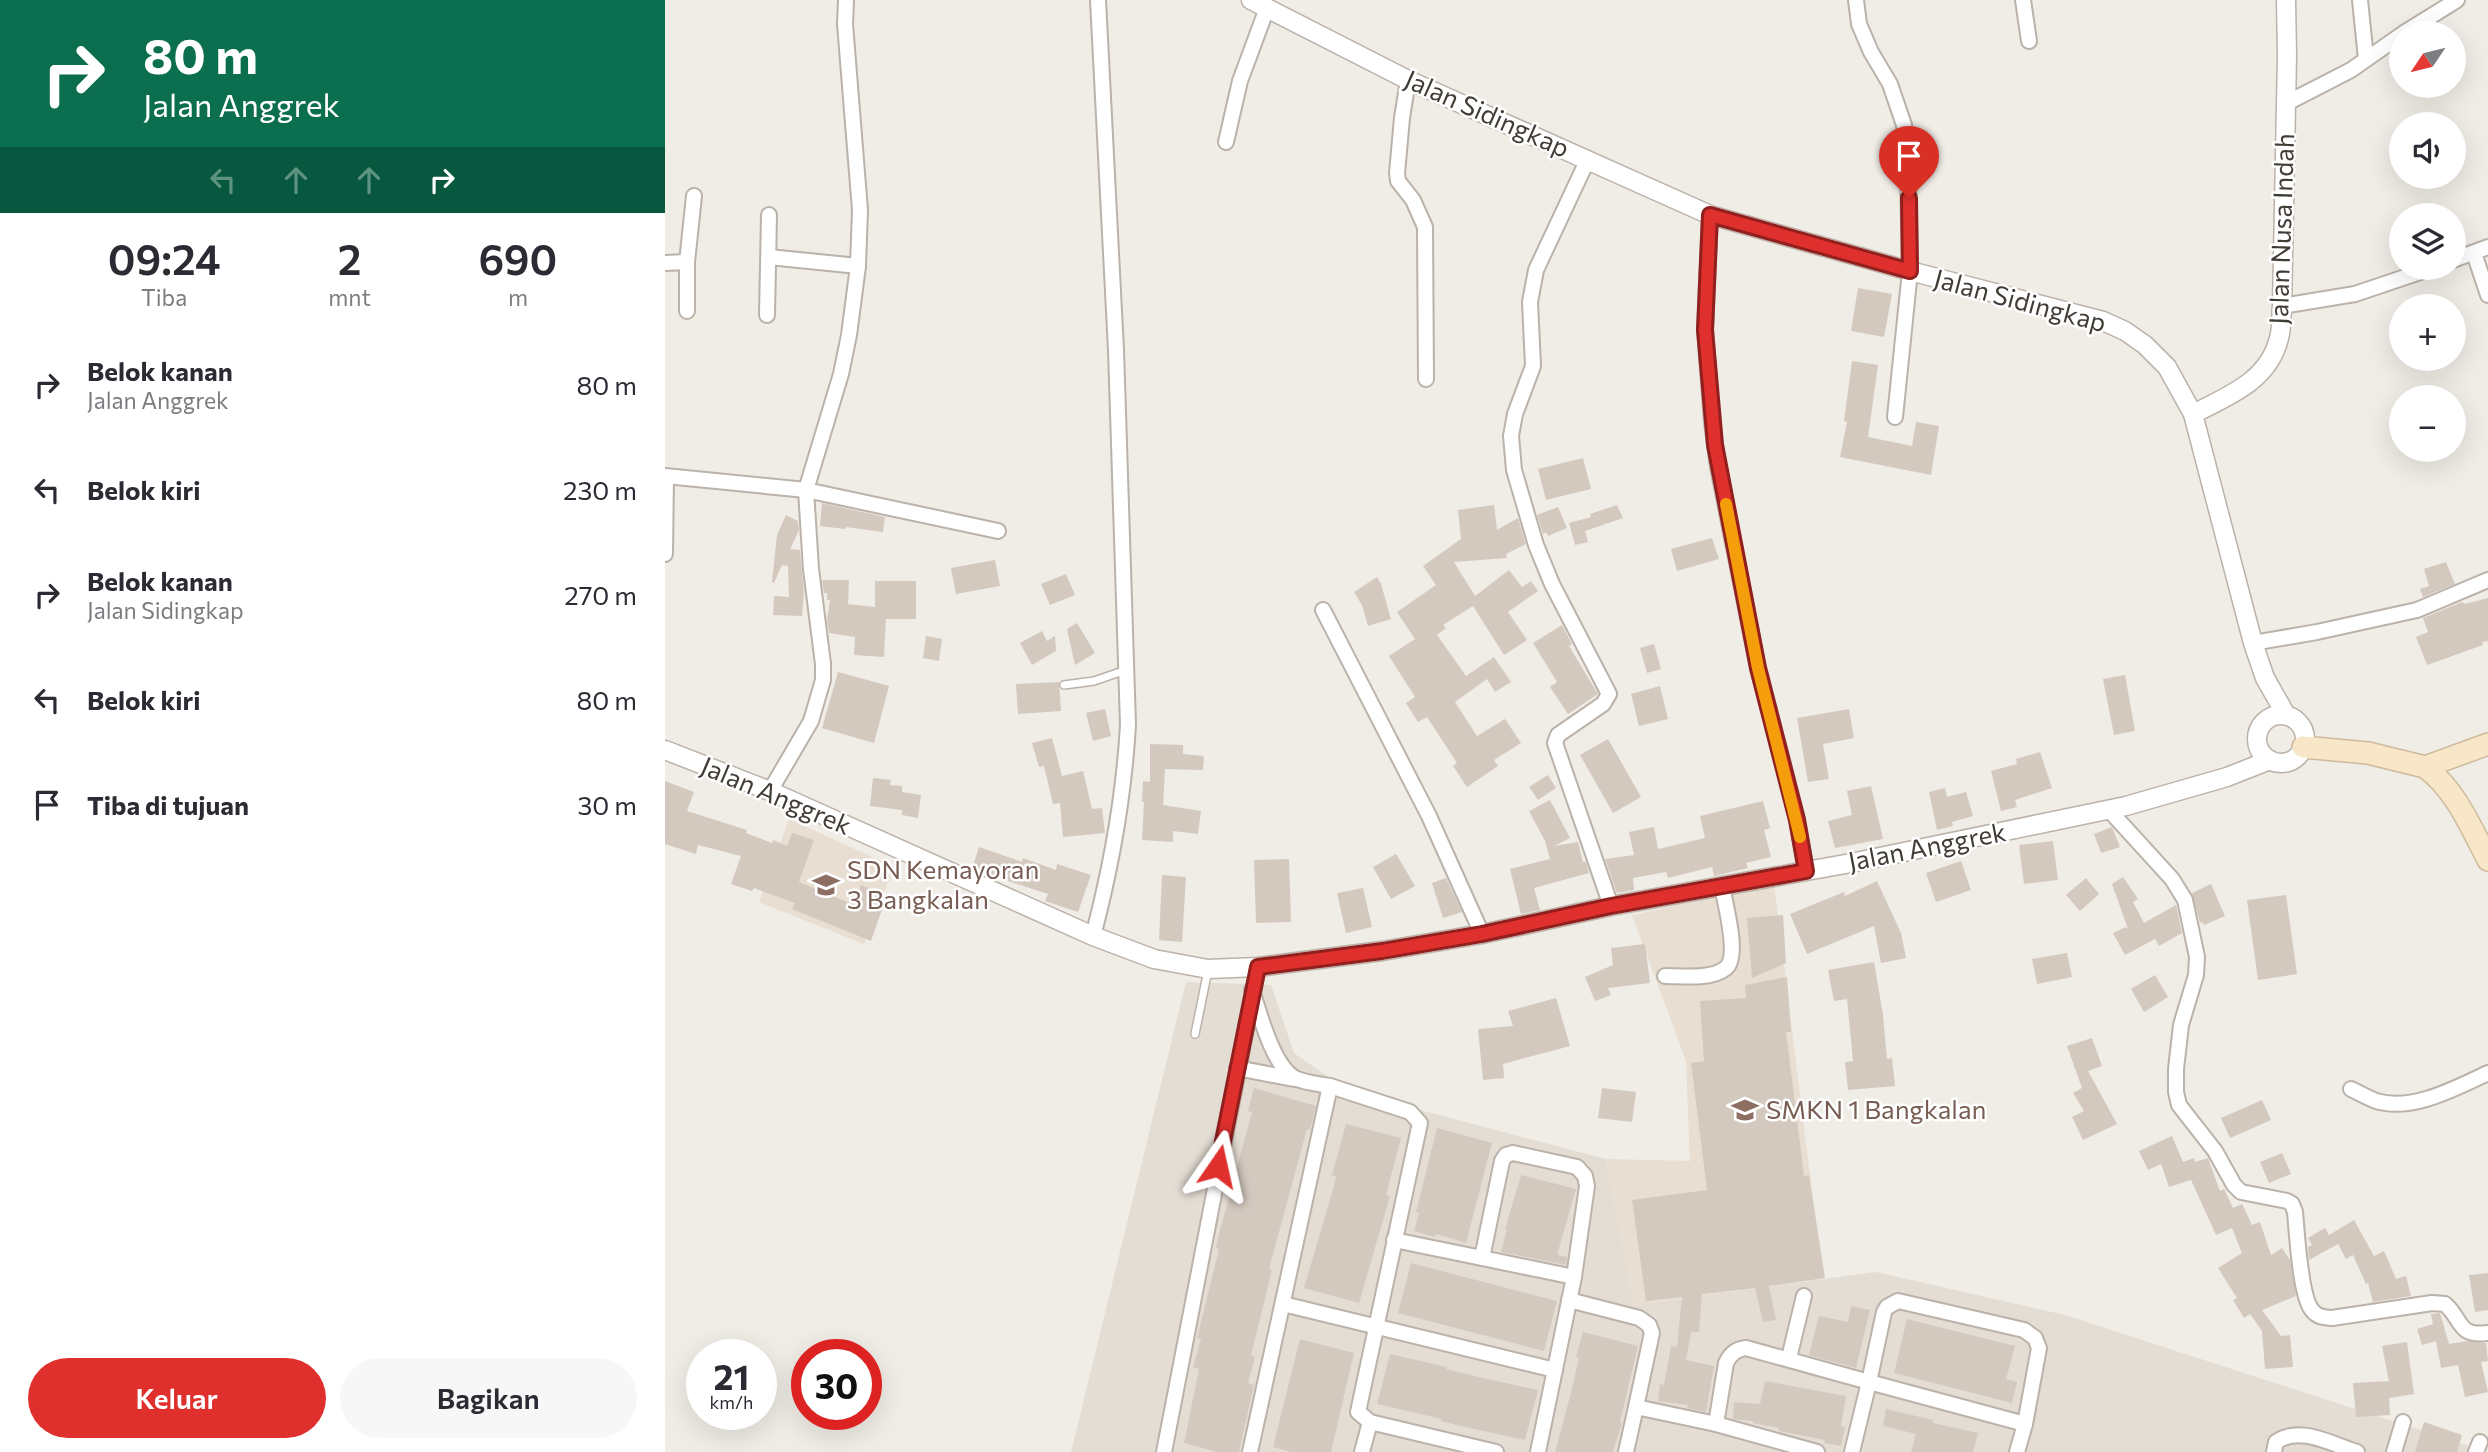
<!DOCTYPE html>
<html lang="id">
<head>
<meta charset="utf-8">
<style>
	:root { --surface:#fff; --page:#f7f7f7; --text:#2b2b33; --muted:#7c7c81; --accent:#df302d }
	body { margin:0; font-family:Commissioner,sans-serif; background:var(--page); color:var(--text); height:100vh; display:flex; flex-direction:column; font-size:26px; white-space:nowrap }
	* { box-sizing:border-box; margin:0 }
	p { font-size:23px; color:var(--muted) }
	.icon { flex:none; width:38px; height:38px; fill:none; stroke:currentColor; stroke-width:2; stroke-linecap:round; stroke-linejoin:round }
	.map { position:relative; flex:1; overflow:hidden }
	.drawer { display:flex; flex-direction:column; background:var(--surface); width:665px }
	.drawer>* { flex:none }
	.banner { background:#0b6e4f; color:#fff; overflow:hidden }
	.needle { width:46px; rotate:235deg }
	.tools { position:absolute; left:1724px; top:21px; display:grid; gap:14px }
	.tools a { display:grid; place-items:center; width:77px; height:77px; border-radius:50%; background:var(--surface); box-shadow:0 7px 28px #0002; font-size:35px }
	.speed { position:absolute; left:21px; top:1339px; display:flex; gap:14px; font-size:35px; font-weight:700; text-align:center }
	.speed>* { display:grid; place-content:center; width:91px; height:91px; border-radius:50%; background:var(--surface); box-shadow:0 7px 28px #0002; line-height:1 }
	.speed small { font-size:18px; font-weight:400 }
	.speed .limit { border:10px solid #d22; background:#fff; color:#111 }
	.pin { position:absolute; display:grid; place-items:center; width:60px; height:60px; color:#fff; margin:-72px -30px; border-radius:50% 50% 50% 0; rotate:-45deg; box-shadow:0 0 7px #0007 }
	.pin .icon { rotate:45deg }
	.me { position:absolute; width:77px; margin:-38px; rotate:11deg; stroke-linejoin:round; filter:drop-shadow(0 0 5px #0008) }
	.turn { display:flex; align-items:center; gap:24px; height:147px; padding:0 28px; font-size:32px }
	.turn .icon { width:91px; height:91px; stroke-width:2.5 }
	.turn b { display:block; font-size:49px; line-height:60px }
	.lanes { display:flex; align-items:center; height:66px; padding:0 28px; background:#0003; justify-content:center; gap:35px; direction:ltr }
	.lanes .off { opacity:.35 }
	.eta { display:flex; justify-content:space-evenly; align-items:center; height:119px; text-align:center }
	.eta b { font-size:42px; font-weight:600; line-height:49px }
	.button { display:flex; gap:14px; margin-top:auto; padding:14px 28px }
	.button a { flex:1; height:80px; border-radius:42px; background:var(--accent); color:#fff; font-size:28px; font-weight:600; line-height:80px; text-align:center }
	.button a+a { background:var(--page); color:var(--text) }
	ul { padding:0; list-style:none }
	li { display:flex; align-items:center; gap:21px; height:105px; padding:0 28px }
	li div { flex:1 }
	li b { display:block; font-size:26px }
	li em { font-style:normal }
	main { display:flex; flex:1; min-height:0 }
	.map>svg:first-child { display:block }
	.residential { fill:#e4ddd4 }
	.education { fill:#e8ded1 }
	.building { fill:#d4c9bf }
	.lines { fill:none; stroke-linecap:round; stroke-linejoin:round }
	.service-casing { stroke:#bbb2a9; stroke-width:10 }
	.minor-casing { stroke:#bbb2a9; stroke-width:18 }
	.tertiary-casing { stroke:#bbb2a9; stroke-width:21 }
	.secondary-casing { stroke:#ceba9c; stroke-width:24 }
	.service { stroke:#fff; stroke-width:7 }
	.minor { stroke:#fff; stroke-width:14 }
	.tertiary { stroke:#fff; stroke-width:18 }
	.secondary { stroke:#f8e6c8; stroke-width:21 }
	.route-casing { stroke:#911f1d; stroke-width:18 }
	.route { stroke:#df302d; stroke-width:12 }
	.slow { stroke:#f59e0b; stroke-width:12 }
	.labels { text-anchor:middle; stroke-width:5; stroke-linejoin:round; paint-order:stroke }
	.street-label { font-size:26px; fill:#423c36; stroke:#fff }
	.education-label { font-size:26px; fill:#785e54; stroke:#fff; text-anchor:start }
</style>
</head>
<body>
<main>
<section class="drawer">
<div class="banner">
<div class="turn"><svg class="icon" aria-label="right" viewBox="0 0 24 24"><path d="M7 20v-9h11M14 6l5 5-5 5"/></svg><div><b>80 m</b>Jalan Anggrek</div></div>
<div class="lanes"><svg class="icon off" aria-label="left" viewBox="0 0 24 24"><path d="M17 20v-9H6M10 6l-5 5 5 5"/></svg><svg class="icon off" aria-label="ahead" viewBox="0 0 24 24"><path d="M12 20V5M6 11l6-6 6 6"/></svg><svg class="icon off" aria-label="ahead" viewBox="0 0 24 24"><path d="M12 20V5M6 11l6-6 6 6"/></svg><svg class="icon" aria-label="right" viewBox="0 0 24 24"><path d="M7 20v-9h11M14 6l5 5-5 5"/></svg></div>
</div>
<div class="eta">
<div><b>09:24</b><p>Tiba</p></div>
<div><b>2</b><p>mnt</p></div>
<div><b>690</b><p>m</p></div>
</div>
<ul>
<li><svg class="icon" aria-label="right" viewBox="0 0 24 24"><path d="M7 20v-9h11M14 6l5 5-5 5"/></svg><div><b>Belok kanan</b><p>Jalan Anggrek</p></div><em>80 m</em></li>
<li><svg class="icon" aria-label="left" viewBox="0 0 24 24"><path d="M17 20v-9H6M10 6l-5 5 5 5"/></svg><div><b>Belok kiri</b></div><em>230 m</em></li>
<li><svg class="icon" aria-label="right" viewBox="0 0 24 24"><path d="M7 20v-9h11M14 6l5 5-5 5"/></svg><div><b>Belok kanan</b><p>Jalan Sidingkap</p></div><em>270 m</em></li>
<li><svg class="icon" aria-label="left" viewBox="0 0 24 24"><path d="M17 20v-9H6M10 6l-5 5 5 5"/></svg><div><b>Belok kiri</b></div><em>80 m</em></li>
<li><svg class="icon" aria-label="arrive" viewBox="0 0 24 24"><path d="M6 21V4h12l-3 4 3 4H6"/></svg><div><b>Tiba di tujuan</b></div><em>30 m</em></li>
</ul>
<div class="button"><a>Keluar</a><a>Bagikan</a></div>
</section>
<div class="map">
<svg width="1823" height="1452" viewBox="0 0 1823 1452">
	<rect width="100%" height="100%" fill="#f0ece6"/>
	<!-- residential -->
	<path class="residential" d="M521,982L606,985L629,1053L683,1091L941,1159L969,1305L1211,1272L1400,1315L1823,1452H406Z"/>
	<!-- education -->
	<g class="education">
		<path d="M124,819L229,867L199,944L94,902Z"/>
		<path d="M1109,885L1158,1279L969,1305L941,1159L1025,1161L1021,1061L967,915Z"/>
	</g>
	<!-- building -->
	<g class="building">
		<path d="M1193,288L1227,294L1219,337L1186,331Z"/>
		<path d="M1187,361L1213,365L1203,437L1247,446L1251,422L1274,426L1266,475L1175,457L1182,422L1179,421Z"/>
		<path d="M918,458L926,489L881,500L873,469Z"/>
		<path d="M157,503L220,517L218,532L181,527L180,529L155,526Z"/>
		<path d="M829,505L832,530L853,518L861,544L841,554L842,558L789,562L810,596L844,570L857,587L866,581L873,591L843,612L862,640L839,655L808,606L778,625L781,628L772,635L801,676L829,657L846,682L830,692L822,679L790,702L812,736L840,719L856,743L829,760L833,766L802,787L788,766L792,763L762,717L753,722L741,703L750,697L724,656L750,639L732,612L771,585L758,566L796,539L793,510Z"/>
		<path d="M952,505L958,518L920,531L923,542L910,545L904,523L926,517L925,514Z"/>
		<path d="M893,507L902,528L883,536L881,532L878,534L872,515Z"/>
		<path d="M121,515L133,521L134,530L125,549L135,550L139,593L137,616L108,615L109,596L124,597L123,566L117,565L109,583L107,582L112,535Z"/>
		<path d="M1047,538L1054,559L1012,571L1006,549Z"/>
		<path d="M330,560L335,586L291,594L286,568Z"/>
		<path d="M1781,562L1790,584L1758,597L1755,589L1764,586L1759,569Z"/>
		<path d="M401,574L410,595L385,605L376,584Z"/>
		<path d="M712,577L716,584L726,619L703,626L697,605L689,592Z"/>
		<path d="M157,580H184L183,604L210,607V581H251V619H221L219,657L189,655L190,637L164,633L162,620L165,600H162V593H159Z"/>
		<path d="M1823,598V641L1817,642L1818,645L1762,665L1751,637L1763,632L1758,618L1797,602L1800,604Z"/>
		<path d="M412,623L430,653L410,665L402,629Z"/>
		<path d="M897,625L907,644L904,646L933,694L903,714L885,687L892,682L868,643Z"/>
		<path d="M377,631L382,641L390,636L391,651L367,665L355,643Z"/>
		<path d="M261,636L277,639L274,661L258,658Z"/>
		<path d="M989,644L996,669L982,673L975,648Z"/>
		<path d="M173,672L224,686L209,743L157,728Z"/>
		<path d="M1460,675L1470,731L1449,735L1438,679Z"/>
		<path d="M394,682L396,711L353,714L351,684Z"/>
		<path d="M995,686L1003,719L974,726L966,694Z"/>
		<path d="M440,709L446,736L428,741L421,713Z"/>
		<path d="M1184,709L1189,738L1158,744L1164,779L1143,782L1132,718Z"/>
		<path d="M387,738L397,776L418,771L427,809L437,808L440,833L398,837L395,803L388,804L379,766L374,767L367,743Z"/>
		<path d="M943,739L976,797L948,813L915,755Z"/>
		<path d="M485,744L518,745V754L539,756L538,770L500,769L498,805L536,811L533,834L508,831V842L477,840L479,802H477L478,781L485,782Z"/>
		<path d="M1375,752L1387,788L1350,800L1352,807L1336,811L1326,771L1352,764L1351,759Z"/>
		<path d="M883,775L891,788L873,800L864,787Z"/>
		<path d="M208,778L226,780L225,785L237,786V792L256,795L253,818L237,815V810L205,806Z"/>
		<path d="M0,781L29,792L22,811L82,830L81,833L107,843L108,840L122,846L127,833L149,840L134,882L189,905L196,885L222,895L206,941L127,909L130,903L89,888L87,891L66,884L76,856L33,845L31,854L0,844Z"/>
		<path d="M1206,786L1218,839L1170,848L1163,821L1187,815L1182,791Z"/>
		<path d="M1280,788L1282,797L1301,792L1308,816L1287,822L1288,826L1272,830L1264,792Z"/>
		<path d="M885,800L905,838L889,846L913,842L918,862H921L924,873L869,888L875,910L856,914L845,869L885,859L880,841L864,811Z"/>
		<path d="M1098,801L1105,828L1099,830L1106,857L1081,863L1083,868L1049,876L1047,867L1003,878L1001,872L968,878L969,890L952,893L940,859L969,855L964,832L989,827L993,849L1040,838L1035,816Z"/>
		<path d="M1447,827L1455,847L1436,853L1429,834Z"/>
		<path d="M1388,841L1393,880L1359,884L1354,845Z"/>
		<path d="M314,847L357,862L358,858L391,870L392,864L426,875L413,912L380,901L383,894L307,869Z"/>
		<path d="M731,854L750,886L726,899L708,867Z"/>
		<path d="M624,859L626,922L591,923L589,860Z"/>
		<path d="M1296,861L1306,890L1271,902L1261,873Z"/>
		<path d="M497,875L521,877L517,942L494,940Z"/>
		<path d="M1458,877L1473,899L1468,902L1479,923L1511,905L1517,933L1494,946L1490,939L1460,955L1448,933L1461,927L1463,929L1447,884Z"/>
		<path d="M781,878L797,912L778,918L767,883Z"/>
		<path d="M1421,878L1434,894L1415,911L1401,895Z"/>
		<path d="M1212,881L1236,933L1241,958L1216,963L1209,926L1142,954L1125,914L1179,892L1180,896Z"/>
		<path d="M1546,884L1560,916L1539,925L1537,922L1535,923L1527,893Z"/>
		<path d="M698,888L707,927L681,933L672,893Z"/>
		<path d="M1621,895L1632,974L1593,980L1582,900Z"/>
		<path d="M1118,915L1121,963L1087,978L1082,918Z"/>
		<path d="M980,944L985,983L943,988L946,995L930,1001L920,977L948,965L946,948Z"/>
		<path d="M1402,953L1407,977L1372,984L1367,959Z"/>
		<path d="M1209,962L1218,1015L1222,1059L1227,1058L1230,1086L1183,1090L1180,1062L1188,1061L1182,999L1169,1001L1163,970Z"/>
		<path d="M1490,975L1503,997L1479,1012L1466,989Z"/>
		<path d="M1122,977L1126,1032H1121L1139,1176L1144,1175L1160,1278L1104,1286L1111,1320L1098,1322L1090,1288L1037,1294L1034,1332H1026L1021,1360L1049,1366L1041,1412L1022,1408L1023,1405L993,1401L995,1384L999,1385L1006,1346L1012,1347L1017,1297L981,1301L967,1200L1042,1190L1026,1063L1039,1061L1035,1001L1081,998L1080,985Z"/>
		<path d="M891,998L905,1046L838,1064L839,1078L818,1080L813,1029L848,1026L843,1011Z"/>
		<path d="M1427,1038L1437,1066L1423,1071L1452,1124L1418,1140L1407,1117L1419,1111L1408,1093L1417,1088L1402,1046Z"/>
		<path d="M589,1088L651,1106L645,1130L642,1129L604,1269L607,1270L586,1355L590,1357L583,1383L589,1385L574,1452H552L519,1443L534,1369L528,1367L536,1339L532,1338L554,1249L551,1248L553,1238L587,1112L583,1111Z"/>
		<path d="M937,1088L971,1092L967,1122L933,1118Z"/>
		<path d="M1597,1100L1606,1120L1565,1138L1556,1118Z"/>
		<path d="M681,1124L736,1138L721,1195L725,1196L694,1303L639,1288L668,1189L671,1177L667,1175Z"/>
		<path d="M772,1128L827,1143L801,1243L771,1234L770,1237L749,1231L754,1213L751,1212Z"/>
		<path d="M1507,1136L1518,1162L1529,1158L1530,1162L1543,1158L1555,1191L1559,1189L1568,1208L1577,1204L1587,1225L1595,1222L1606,1255L1617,1248L1625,1260L1631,1296L1597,1310L1616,1336L1625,1335L1628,1367L1600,1369L1597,1331L1585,1314L1579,1318L1568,1300L1572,1298L1553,1268L1577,1253L1567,1228L1551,1235L1526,1180L1504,1187L1496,1164L1483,1170L1474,1151Z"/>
		<path d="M1617,1153L1626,1174L1604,1183L1595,1162Z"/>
		<path d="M856,1175L911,1189L892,1255L902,1257L901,1265L836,1252L842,1229H840Z"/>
		<path d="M1689,1220L1709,1256L1719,1251L1731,1279L1741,1276L1746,1296L1708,1302L1703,1283L1701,1284L1688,1255L1681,1259L1673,1244L1644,1260L1643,1247L1647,1245L1643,1238L1660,1228L1664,1235Z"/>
		<path d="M746,1263L892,1301L879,1351L733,1313Z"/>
		<path d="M1823,1273V1310L1810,1312L1804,1275Z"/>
		<path d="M1186,1306L1205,1310L1191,1368L1144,1355L1154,1316L1183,1322Z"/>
		<path d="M1775,1313L1784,1344L1802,1341L1821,1343L1823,1361L1816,1362L1823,1392L1800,1397L1793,1365L1776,1368L1771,1341L1757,1345L1752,1329L1768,1324L1766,1314Z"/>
		<path d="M1242,1319L1350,1346L1341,1379L1352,1382L1347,1403L1229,1373Z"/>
		<path d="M918,1332L973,1346L955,1422L957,1423L948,1452H890L907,1389L914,1357H911Z"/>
		<path d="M635,1339L689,1353L666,1452H626L608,1447Z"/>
		<path d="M1742,1342L1749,1394L1724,1398L1725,1415L1691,1417L1688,1383L1724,1381L1717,1346Z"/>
		<path d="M725,1354L782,1367L781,1369L818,1378L873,1390L860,1440L800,1427L776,1421L777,1419L712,1404Z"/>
		<path d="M1100,1381L1181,1396L1176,1426L1180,1427L1176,1446L1159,1443L1160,1440L1114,1431V1428L1088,1423V1421L1068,1419L1069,1402L1095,1404Z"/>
		<path d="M1221,1409L1268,1420V1423L1313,1433L1308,1452H1246L1251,1434L1218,1426Z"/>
		<path d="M1759,1422L1797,1435L1792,1452H1750Z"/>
	</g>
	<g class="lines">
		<defs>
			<g id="service">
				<path d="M399,685L429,681L461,670"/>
				<path d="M530,1034L543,970"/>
			</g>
			<g id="minor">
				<path d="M1191,0L1194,24L1206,52L1225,84L1239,125L1243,173L1245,271L1230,417"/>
				<path d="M1358,0L1364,41"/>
				<path d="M1695,0L1701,59"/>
				<path d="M1739,33L1792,0"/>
				<path d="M743,80L737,118L732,173L733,181L748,200L760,227L761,379"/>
				<path d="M1620,104L1686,70L1736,35"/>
				<path d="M561,142L575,81L602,8"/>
				<path d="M923,159L871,270L865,302L868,366L850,414L846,436L849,470L871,545L887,584L944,694L938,704L893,735L890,743L946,906"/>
				<path d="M1045,215L1040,330L1047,422L1053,467L1093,668L1132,819L1141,871"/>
				<path d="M1809,253L1823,295"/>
				<path d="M104,257L193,266"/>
				<path d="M1788,260L1823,247"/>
				<path d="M0,263L22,262"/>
				<path d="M1617,306L1690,294L1767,268"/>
				<path d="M22,311V262L29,196"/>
				<path d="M102,315L104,215"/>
				<path d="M0,476L141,490L333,531"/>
				<path d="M0,554L1,477"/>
				<path d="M658,610L764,816L817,934"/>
				<path d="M1588,643L1652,632L1752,610L1823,580"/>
				<path d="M105,791L146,721L158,680V664L146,569L141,490L176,374L184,335L193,266L195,210L180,24L181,0"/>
				<path d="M1444,810L1507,879L1520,900L1532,957L1531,975L1516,1025L1511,1069V1092L1514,1105L1550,1151L1569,1185L1576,1192L1622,1201L1627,1204L1630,1212C1632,1232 1635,1296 1647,1310C1652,1317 1658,1317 1667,1318L1767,1303L1780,1304C1798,1320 1792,1337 1823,1333"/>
				<path d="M428,936C446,868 459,795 463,725L451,350L433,0"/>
				<path d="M1000,976C1018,976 1046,980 1061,968C1075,956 1060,904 1057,886"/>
				<path d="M572,1068L629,1079"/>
				<path d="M665,1086L745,1112L755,1123L693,1412L705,1422L831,1452"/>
				<path d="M1686,1089C1694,1093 1703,1098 1711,1101C1747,1112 1791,1088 1823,1073"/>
				<path d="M729,1240L817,1258L837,1161L841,1155L848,1153L912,1167L920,1176L922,1186L909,1277L873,1452"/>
				<path d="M817,1258L909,1277"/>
				<path d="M904,1300L974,1318L984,1325L987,1333L971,1407"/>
				<path d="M618,1304L890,1370"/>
				<path d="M1124,1358L1139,1296"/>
				<path d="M1051,1424L1152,1452"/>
				<path d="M499,1452L593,967"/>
				<path d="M585,1452L665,1086C654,1084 642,1083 632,1079C609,1070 594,1012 587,990"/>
				<path d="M697,1452L705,1422"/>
				<path d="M961,1452L971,1407L1051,1424L1061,1363C1065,1354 1071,1349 1081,1348L1204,1382L1219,1312L1222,1307L1233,1301L1359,1330L1370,1338L1374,1348L1360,1424L1352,1452"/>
				<path d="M1187,1452L1204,1382L1360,1424"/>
				<path d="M1609,1452L1611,1442C1635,1425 1666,1444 1692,1452"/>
				<path d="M1729,1452L1738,1422"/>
				<path d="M1811,1452L1815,1442"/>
			</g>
			<g id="tertiary">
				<path d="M586,0L743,80L1045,215L1245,271L1438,321L1460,331L1480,345L1502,367L1528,414L1588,643L1600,678L1621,715"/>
				<path d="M1528,414C1563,396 1604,381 1614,338C1617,328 1616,316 1617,306L1622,55L1621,0"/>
				<circle cx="1616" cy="739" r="24"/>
				<path d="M0,750L105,791L428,936L489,959L543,969L593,967L717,951L817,934L946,906L1186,863L1461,806L1562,777L1605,760"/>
			</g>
			<g id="secondary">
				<path d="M1638,747L1703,753L1760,767L1823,744"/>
				<path d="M1760,767C1790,789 1806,827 1823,860"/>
			</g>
		</defs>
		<!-- service casing -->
		<use href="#service" class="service-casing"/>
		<!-- minor casing -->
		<use href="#minor" class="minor-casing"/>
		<!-- tertiary casing -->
		<use href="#tertiary" class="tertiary-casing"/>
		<!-- secondary casing -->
		<use href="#secondary" class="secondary-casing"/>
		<!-- service -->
		<use href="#service" class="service"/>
		<!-- minor -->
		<use href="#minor" class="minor"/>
		<!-- tertiary -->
		<use href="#tertiary" class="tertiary"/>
		<!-- secondary -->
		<use href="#secondary" class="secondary"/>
	</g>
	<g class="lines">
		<defs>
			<path id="route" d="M553,1166L593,967L717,951L817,934L946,906L1141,871L1132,820L1093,668L1050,445L1040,330L1045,215L1245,271L1244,198"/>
		</defs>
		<!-- route casing -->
		<use href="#route" class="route-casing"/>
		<!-- route -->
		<use href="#route" class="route"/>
		<!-- slow -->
		<path class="slow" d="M1061,504L1093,668L1135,837"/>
	</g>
	<!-- icons -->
	<defs>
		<symbol id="school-bare" viewBox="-9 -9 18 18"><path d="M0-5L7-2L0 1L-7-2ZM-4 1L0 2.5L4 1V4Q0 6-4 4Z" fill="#8d6e63" stroke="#fff" stroke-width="2.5" paint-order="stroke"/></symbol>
	</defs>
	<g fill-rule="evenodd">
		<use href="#school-bare" x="142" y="866" width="38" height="38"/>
		<use href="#school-bare" x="1061" y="1091" width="38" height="38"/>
	</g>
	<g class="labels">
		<!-- street labels -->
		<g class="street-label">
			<text transform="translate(822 114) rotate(24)" y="9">Jalan Sidingkap</text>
			<text transform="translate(1617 229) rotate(-88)" y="9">Jalan Nusa Indah</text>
			<text transform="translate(1355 301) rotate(15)" y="9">Jalan Sidingkap</text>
			<text transform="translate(111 796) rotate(23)" y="9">Jalan Anggrek</text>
			<text transform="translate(1262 847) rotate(-11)" y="9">Jalan Anggrek</text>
		</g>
		<!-- education labels -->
		<g class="education-label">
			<text x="182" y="879">SDN Kemayoran<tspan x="182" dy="30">3 Bangkalan</tspan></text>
			<text x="1101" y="1119">SMKN 1 Bangkalan</text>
		</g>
	</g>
</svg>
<div class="tools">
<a><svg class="needle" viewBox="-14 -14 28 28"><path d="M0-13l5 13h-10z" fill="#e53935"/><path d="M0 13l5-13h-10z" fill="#7c7c81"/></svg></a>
<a><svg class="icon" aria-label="sound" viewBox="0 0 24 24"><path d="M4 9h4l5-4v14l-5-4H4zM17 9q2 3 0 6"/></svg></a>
<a><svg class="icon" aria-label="layers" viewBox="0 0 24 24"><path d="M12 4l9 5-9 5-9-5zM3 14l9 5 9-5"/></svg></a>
<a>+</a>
<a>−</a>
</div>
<div class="speed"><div>21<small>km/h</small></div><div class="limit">30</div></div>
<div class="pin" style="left:1244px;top:198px;background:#d93025"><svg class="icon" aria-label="arrive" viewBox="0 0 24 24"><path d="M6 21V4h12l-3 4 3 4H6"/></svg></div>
<svg class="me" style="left:553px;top:1166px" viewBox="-20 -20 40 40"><path d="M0-17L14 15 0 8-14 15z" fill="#df302d" stroke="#fff" stroke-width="4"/></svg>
</div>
</main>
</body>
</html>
